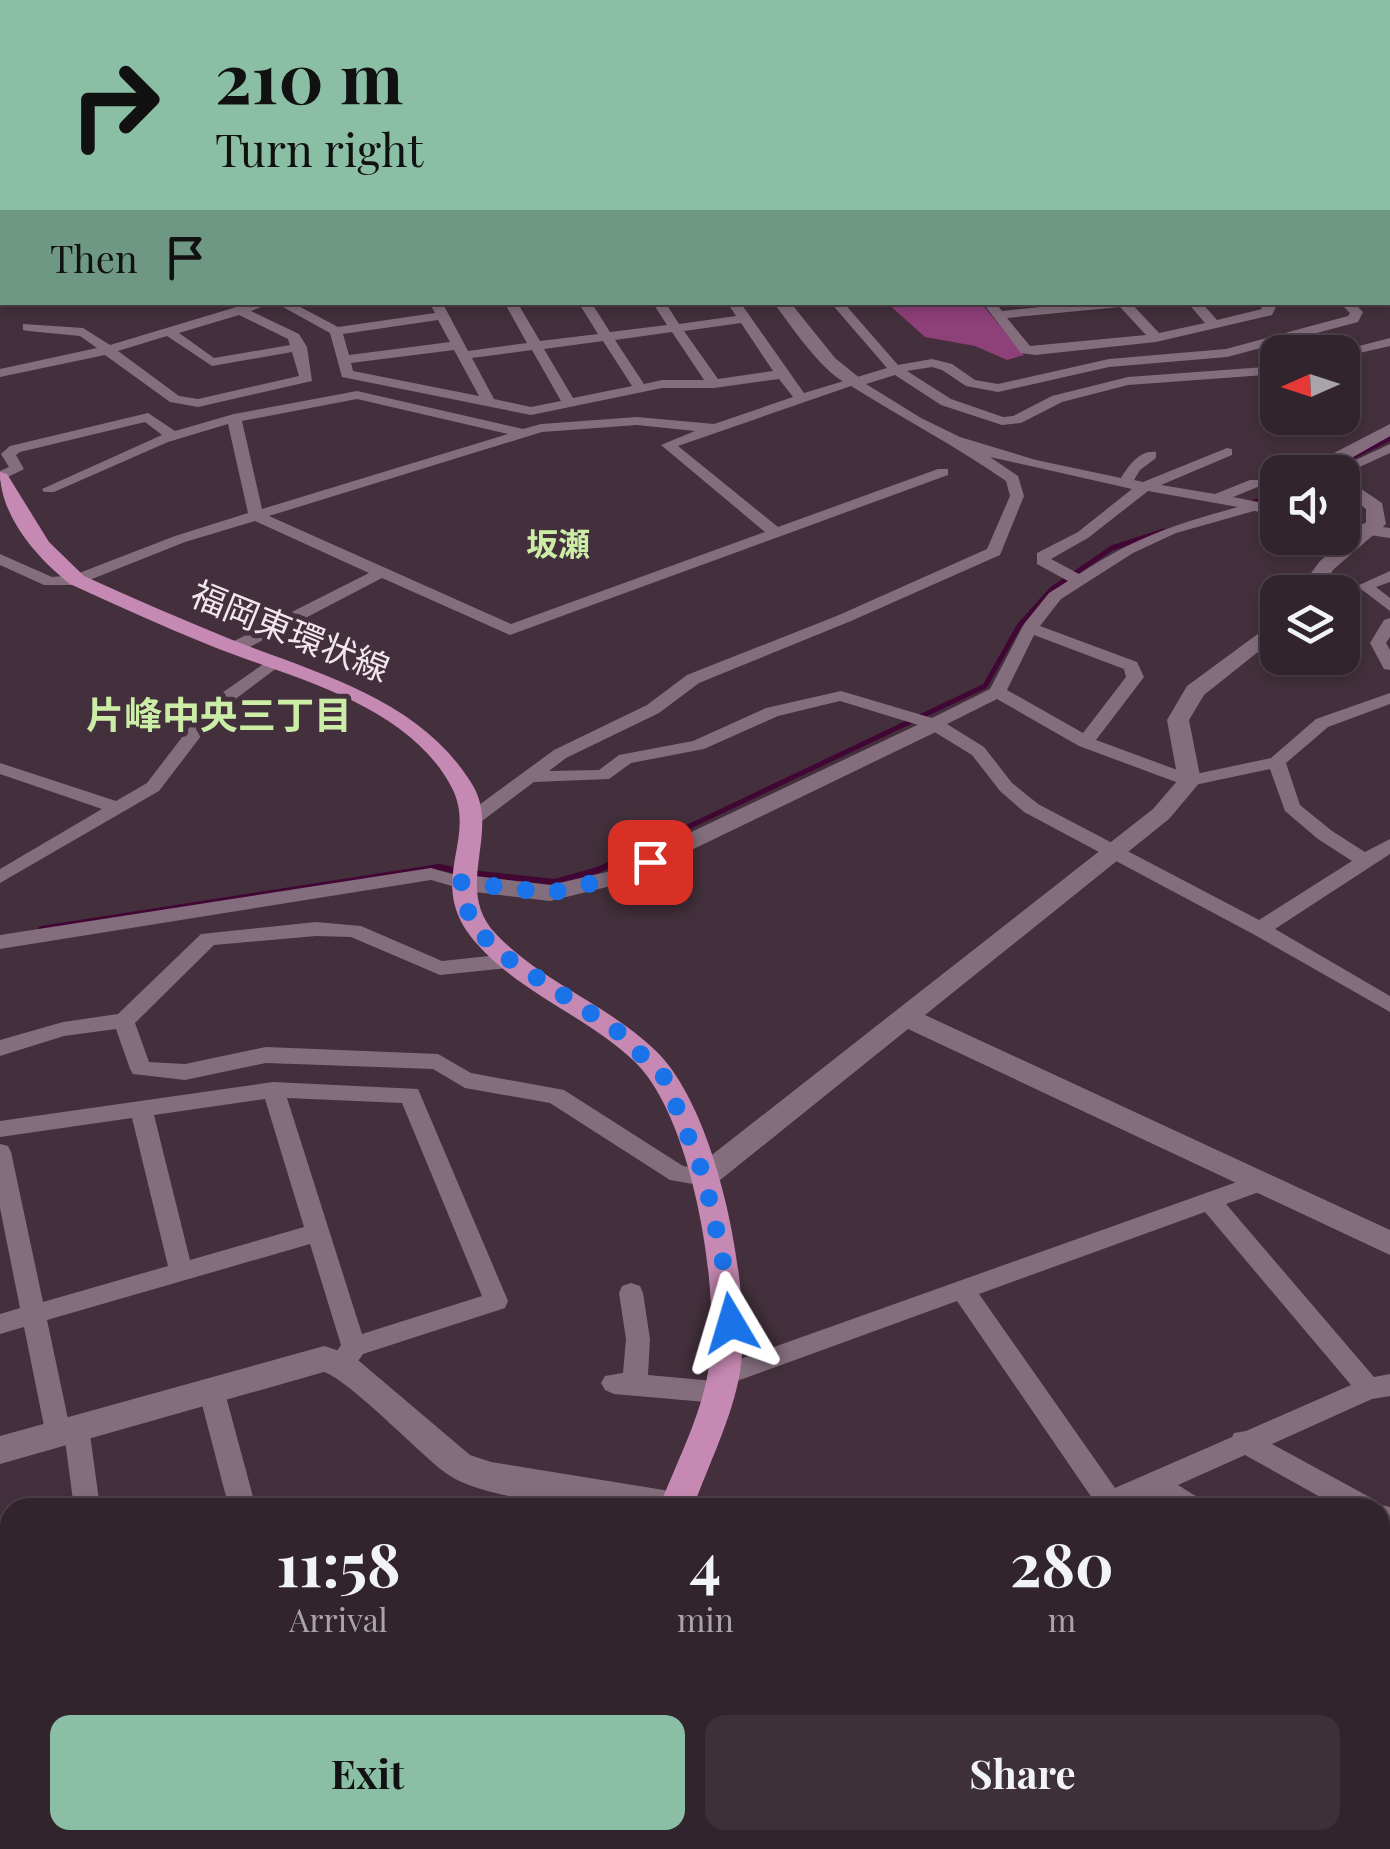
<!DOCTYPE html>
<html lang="en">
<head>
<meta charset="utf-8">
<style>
	:root { --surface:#32242d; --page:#3d3039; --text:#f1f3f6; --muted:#a8a4aa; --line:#4d4149; --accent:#8abfa5 }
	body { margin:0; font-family:"Playfair Display","Noto Sans JP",serif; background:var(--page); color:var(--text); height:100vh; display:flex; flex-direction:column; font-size:38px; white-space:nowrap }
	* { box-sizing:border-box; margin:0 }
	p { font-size:32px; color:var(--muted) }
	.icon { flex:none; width:55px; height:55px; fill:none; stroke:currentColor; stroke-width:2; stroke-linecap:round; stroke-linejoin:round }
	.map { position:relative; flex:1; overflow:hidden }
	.sheet { position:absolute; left:0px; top:1498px; width:1390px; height:352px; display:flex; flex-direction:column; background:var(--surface); border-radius:30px 30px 0 0; box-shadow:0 5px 15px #0003,0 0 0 2px var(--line) }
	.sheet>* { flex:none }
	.hud { position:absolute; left:0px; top:0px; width:1390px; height:305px; box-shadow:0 5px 15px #0003,0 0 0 2px var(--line); background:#8abfa5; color:#111; overflow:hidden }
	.needle { width:65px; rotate:267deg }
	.tools { position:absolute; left:1260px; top:335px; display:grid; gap:20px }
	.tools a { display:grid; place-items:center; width:100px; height:100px; border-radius:20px; background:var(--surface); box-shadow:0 5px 15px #0003,0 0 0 2px var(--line); font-size:50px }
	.pin { position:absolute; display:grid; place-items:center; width:85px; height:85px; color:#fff; margin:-42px; border-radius:20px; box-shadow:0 5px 15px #0006 }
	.me { position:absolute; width:110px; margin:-55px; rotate:353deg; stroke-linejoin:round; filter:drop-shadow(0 0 8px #0008) }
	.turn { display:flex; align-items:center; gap:35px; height:210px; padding:0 50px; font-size:45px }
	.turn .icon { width:130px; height:130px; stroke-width:2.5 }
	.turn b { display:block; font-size:70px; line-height:85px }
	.then { display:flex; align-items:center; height:95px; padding:0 50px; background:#0003; gap:20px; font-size:38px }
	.eta { display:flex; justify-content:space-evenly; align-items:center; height:170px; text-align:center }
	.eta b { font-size:60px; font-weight:700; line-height:70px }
	.cta { display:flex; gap:20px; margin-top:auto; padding:20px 50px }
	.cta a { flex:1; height:115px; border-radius:20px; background:var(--accent); color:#111; font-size:40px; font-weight:700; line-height:115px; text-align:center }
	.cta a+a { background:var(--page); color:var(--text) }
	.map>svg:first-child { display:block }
	.green { fill:#8e4079 }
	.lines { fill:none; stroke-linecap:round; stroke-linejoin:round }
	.stream-far2 { stroke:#410634; stroke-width:4 }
	.stream-far1 { stroke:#410634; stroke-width:5 }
	.stream { stroke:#410634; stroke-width:6 }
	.river { fill:#410634; fill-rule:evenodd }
	.street { fill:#846e7d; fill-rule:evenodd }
	.secondary { fill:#846e7d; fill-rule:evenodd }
	.primary { fill:#c689b3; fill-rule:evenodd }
	.route { stroke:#1a73e8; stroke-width:18; stroke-dasharray:0 32.4 }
	.labels { text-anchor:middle; stroke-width:10; stroke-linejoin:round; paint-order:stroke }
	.far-quarter-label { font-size:32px; font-weight:bold; fill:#cbeda6; stroke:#43303c }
	.street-label { font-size:35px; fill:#f2e6ee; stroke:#43303c }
	.neighbourhood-label { font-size:38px; font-weight:bold; fill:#cbeda6; stroke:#43303c }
</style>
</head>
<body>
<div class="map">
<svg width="1390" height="1849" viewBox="0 0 1390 1849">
	<rect width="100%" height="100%" fill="#43303c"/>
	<!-- green -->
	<path class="green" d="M887,303H981L1024,355L1007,360L975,346L925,337Z"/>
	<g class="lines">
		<!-- stream-far2 -->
		<path class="stream-far2" d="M1347,460L1390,439"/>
		<!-- stream-far1 -->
		<g class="stream-far1">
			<path d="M1252,503L1278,494"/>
			<path d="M667,837L985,686L1019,626L1052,589L1112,548L1164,531"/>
		</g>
		<!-- stream -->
		<g class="stream">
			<path d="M470,873L555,882L598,870L673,835"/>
			<path d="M41,929L439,867L458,871"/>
		</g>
		<!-- river -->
		<path class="river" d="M383,0H399L400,2H384Z"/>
		<!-- street -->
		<g class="street">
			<rect x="0" y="6" width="2" height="6"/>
			<path d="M0,56L2,57V63L0,62Z"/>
			<rect x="0" y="96" width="2" height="6"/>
			<rect x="0" y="175" width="2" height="7"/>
			<path d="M2,217V225L0,226V218Z"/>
			<path d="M1388,250L1390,251V260L1388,259Z"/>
			<path d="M2,263V271L0,272V264Z"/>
			<path d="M1388,290L1390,291V300L1388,299Z"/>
			<path d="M253,302H274L251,311L299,334L307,347L312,381L198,407L170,402L105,355L0,377V369L97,348L80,336L28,331L23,330V324L83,328L110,345ZM239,315L288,339L290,345L214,358L179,333ZM167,336L212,366L292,352L299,376L198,399L179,396L118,351Z"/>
			<path d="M274,302H291L338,327L435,313L429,302H442L468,351L527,343L504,302H517L540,341L598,334L578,302H591L610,332L667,325L652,302H665L679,324L736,316L727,302H740L804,393L887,368L830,302H843L898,365L932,359L952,364L975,380L998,384L1109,359L1226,349L1348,316L1350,313L1339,302H1353L1363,312L1358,322L1227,357L1109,367L998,392L966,386L942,370L932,367L907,371L951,399L1003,417L1013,416L1052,396L1128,377L1278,366V374L1128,385L1062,402L1021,423L1002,425L941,405L895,375L866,384L921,418L960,437L1036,460L1121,478C1129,465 1140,450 1156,452V458L1140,470L1134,480L1143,482L1227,448L1232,449V455L1161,485L1215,494L1250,480H1260V486L1233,497L1278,506V515L1254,511L1176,533L1133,553L1061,599L1040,626L1137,662L1144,677L1096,740L1191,775L1271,758L1316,719L1390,693V704L1328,727L1286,763L1300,805L1332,831L1365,852L1390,839V854L1275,929L1390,996V1012L1253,934L1024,812L1000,791L972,755L928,728L840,701L778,716L704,749L631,763L609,779L534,782L478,824H464L462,820L464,816L554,750L647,705L687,675L839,615L987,549L1010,496L1006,481C956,446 902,418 851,386L678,446L778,527L938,469H948V475L510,635L382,578L240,652H228V644L369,573L255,521L185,542L77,585H44L0,565V554L52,577L74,575L175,536L248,513L228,424L168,442L54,492H44L42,489L162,435L145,422L20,452L16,455L24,469L0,481V471L9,467L1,454L10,446L148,413L175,431L234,414L357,391L523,429L541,424L637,417L714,424L793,397L779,379L714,388H662L531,415L342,377L330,333ZM438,320L450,342L349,355L343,334ZM741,323L773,371L718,379L684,331ZM672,332L704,380H662L644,384L615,340ZM603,341L632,386L573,398L544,349ZM454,350L479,396L353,371L351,363ZM532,350L561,401L531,407L494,399L472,358ZM357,399L508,434L262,509L242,421ZM637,425L695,431L661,445L765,532L511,624L269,516L542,432ZM990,457L1132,489L1078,532L1037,553V564L1068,581L1049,593L1024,624L990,689L932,718L841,691L766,708L693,741L619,755L599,770L549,771L566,758L659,713L699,683L851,621L1000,555L1024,496L1018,476ZM1148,491L1238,507C1173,525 1136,537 1079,574L1051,559L1088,538ZM1034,635L1124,669L1126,677L1083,733L1007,690ZM997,699L1079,746L1184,785L1190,786L1270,769L1285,811L1318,839L1352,861L1259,920L1038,804L1012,783L984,747L947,724Z"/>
			<path d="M982,302H995L1002,311L1088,302H1130L1159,333L1205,323L1187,302H1201L1217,320L1262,309L1259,302H1273L1276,307L1272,315L1156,342L1035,355L1021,353ZM1120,307L1146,335L1030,346L1007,318Z"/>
			<path d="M1390,338V346L1342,357V352H1336Z"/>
			<path d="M1390,444V453L1342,475L1330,472Z"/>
			<path d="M1342,521L1390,528V538L1342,531Z"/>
			<path d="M1390,571V582L1376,587L1390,598V611L1357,586Z"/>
			<path d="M1390,618V637L1386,643L1390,650V670L1384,669L1370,643L1384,620Z"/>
			<path d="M272,658L278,659V667L221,710L159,791L0,883V869L102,809L0,774V763L116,801L147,783L209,702Z"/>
			<path d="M431,868L466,878L469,882L459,888L431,880L0,949V935Z"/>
			<path d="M316,922L361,926L442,961L508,954L518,961L508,968L440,975L351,937L316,936L214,945L135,1023L149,1062L185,1064L266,1047L438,1054L471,1073L564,1090L683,1166L712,1171L715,1177L712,1183L704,1186L670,1180L550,1103L465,1088L433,1069L266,1063L185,1080L133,1074L130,1069L116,1029L64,1036L0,1056V1040L63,1022L118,1014L201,934Z"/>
			<path d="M273,1082L418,1089L508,1301L505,1308L363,1354C354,1367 348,1377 332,1371L328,1364L341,1345L310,1244L47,1320L68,1419L76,1416L85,1419L89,1427L100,1508H74L65,1440L58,1442L49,1439L45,1431L24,1327L0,1334V1314L20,1308L0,1208V1144L8,1146L11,1152L43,1302L168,1266L132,1118L0,1137V1121ZM287,1098L402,1103L482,1296L362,1334ZM265,1099L304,1227L190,1260L154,1115Z"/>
			<path d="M1262,1173L1270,1176L1274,1182L1270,1188L1226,1204L1374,1377L1390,1374V1396L1372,1399L1272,1444L1375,1500L1378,1504L1390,1507V1532L1380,1528V1508H1340L1245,1455L1178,1485L1202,1500L1206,1508H1169L1151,1497L1127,1508H1084L1092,1498L957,1301L726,1385L730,1392L726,1400L717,1403L614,1394L605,1390L601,1383L605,1376L623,1373L626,1339L619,1293L622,1286L631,1283L640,1286L643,1293L650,1339L648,1375L714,1381L711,1375L715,1368ZM1205,1212L1351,1385L1246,1431L1234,1433L1232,1437L1115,1488L979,1294Z"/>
			<path d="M211,1378L220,1381L224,1389L256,1508H229L198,1389L202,1381Z"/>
			<path d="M10,1565V1591L0,1594V1568Z"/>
			<path d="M1380,1773L1390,1777V1809L1380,1805Z"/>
			<path d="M36,1840H67L64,1849H33Z"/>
			<path d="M98,1840H128L125,1849H95Z"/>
			<path d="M362,1840H392L390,1849H360Z"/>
			<path d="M414,1840H444L442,1849H412Z"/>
		</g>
		<!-- secondary -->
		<g class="secondary">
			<path d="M85,0H103L105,2H87Z"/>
			<path d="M773,302H790L835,358L861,379V387C833,390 790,324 773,302Z"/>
			<path d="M1390,424V436L1348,460L1342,474L1326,472L1334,453Z"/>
			<path d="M1342,476L1382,503L1386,524L1334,569L1317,592H1297L1320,561L1366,522V509L1342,490Z"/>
			<path d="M1278,619V636L1204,695L1189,720L1201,781L1169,819L925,1015L1390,1230V1255L908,1029L714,1185L704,1188L694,1185L690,1177L694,1169L1153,809L1178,780L1167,720L1187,686Z"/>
			<path d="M934,717L945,724L942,729L623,883L550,901L459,890L447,882L459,874L550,885L607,872Z"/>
			<path d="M324,1346L352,1355L470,1455L491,1462L676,1492L688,1497L693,1507C637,1511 487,1507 443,1471C416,1450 350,1381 324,1372L0,1464V1436Z"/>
			<rect x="630" y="1840" width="38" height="9"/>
		</g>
		<!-- primary -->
		<g class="primary">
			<rect x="1388" y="204" width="2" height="9"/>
			<rect x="0" y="230" width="2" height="8"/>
			<path d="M0,472L7,474L49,542L84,576C132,598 181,619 230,639C318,674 419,698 472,784C502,832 452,888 496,934C541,982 607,1004 655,1050C717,1108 753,1289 740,1372C732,1419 709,1463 693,1508H659C676,1463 700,1419 708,1372C722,1295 693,1118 635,1062C588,1017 522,994 478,945C422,884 479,842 452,788C408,703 290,678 209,645C162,626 116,605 70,584C37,558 0,516 0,472Z"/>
			<path d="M1131,1840H1180L1183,1849H1134Z"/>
		</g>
	</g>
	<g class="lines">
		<!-- route -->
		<path class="route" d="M650,862L614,878L550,893L460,882L471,922L498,952L616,1030L665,1078L704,1176L722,1255L731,1323"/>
	</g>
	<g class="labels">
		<!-- far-quarter labels -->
		<g class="far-quarter-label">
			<text x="558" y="556">坂瀬</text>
		</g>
		<!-- street labels -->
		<g class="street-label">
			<text transform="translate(290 632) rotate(22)" y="12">福岡東環状線</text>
		</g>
		<!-- neighbourhood labels -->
		<g class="neighbourhood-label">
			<text x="219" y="729">片峰中央三丁目</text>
		</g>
	</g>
</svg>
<div class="tools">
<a><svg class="needle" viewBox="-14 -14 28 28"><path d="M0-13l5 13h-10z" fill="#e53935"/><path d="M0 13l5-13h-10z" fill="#a8a4aa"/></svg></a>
<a><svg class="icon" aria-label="sound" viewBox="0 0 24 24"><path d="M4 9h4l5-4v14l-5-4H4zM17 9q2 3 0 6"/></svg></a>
<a><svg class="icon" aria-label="layers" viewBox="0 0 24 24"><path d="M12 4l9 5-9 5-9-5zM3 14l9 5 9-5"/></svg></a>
</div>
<div class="pin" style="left:650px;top:862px;background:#d93025"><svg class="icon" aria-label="arrive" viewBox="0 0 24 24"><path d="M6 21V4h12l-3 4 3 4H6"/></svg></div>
<svg class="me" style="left:731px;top:1323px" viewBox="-20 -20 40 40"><path d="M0-17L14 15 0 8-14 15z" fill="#1a73e8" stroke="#fff" stroke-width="4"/></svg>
<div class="hud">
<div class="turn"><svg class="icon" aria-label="right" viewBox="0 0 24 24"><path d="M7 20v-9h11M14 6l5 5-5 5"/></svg><div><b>210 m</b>Turn right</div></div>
<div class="then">Then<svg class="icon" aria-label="arrive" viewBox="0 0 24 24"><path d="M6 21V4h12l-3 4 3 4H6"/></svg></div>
</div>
<section class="sheet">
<div class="eta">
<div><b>11:58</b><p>Arrival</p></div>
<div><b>4</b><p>min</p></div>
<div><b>280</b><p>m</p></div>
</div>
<div class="cta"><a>Exit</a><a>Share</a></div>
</section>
</div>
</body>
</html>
